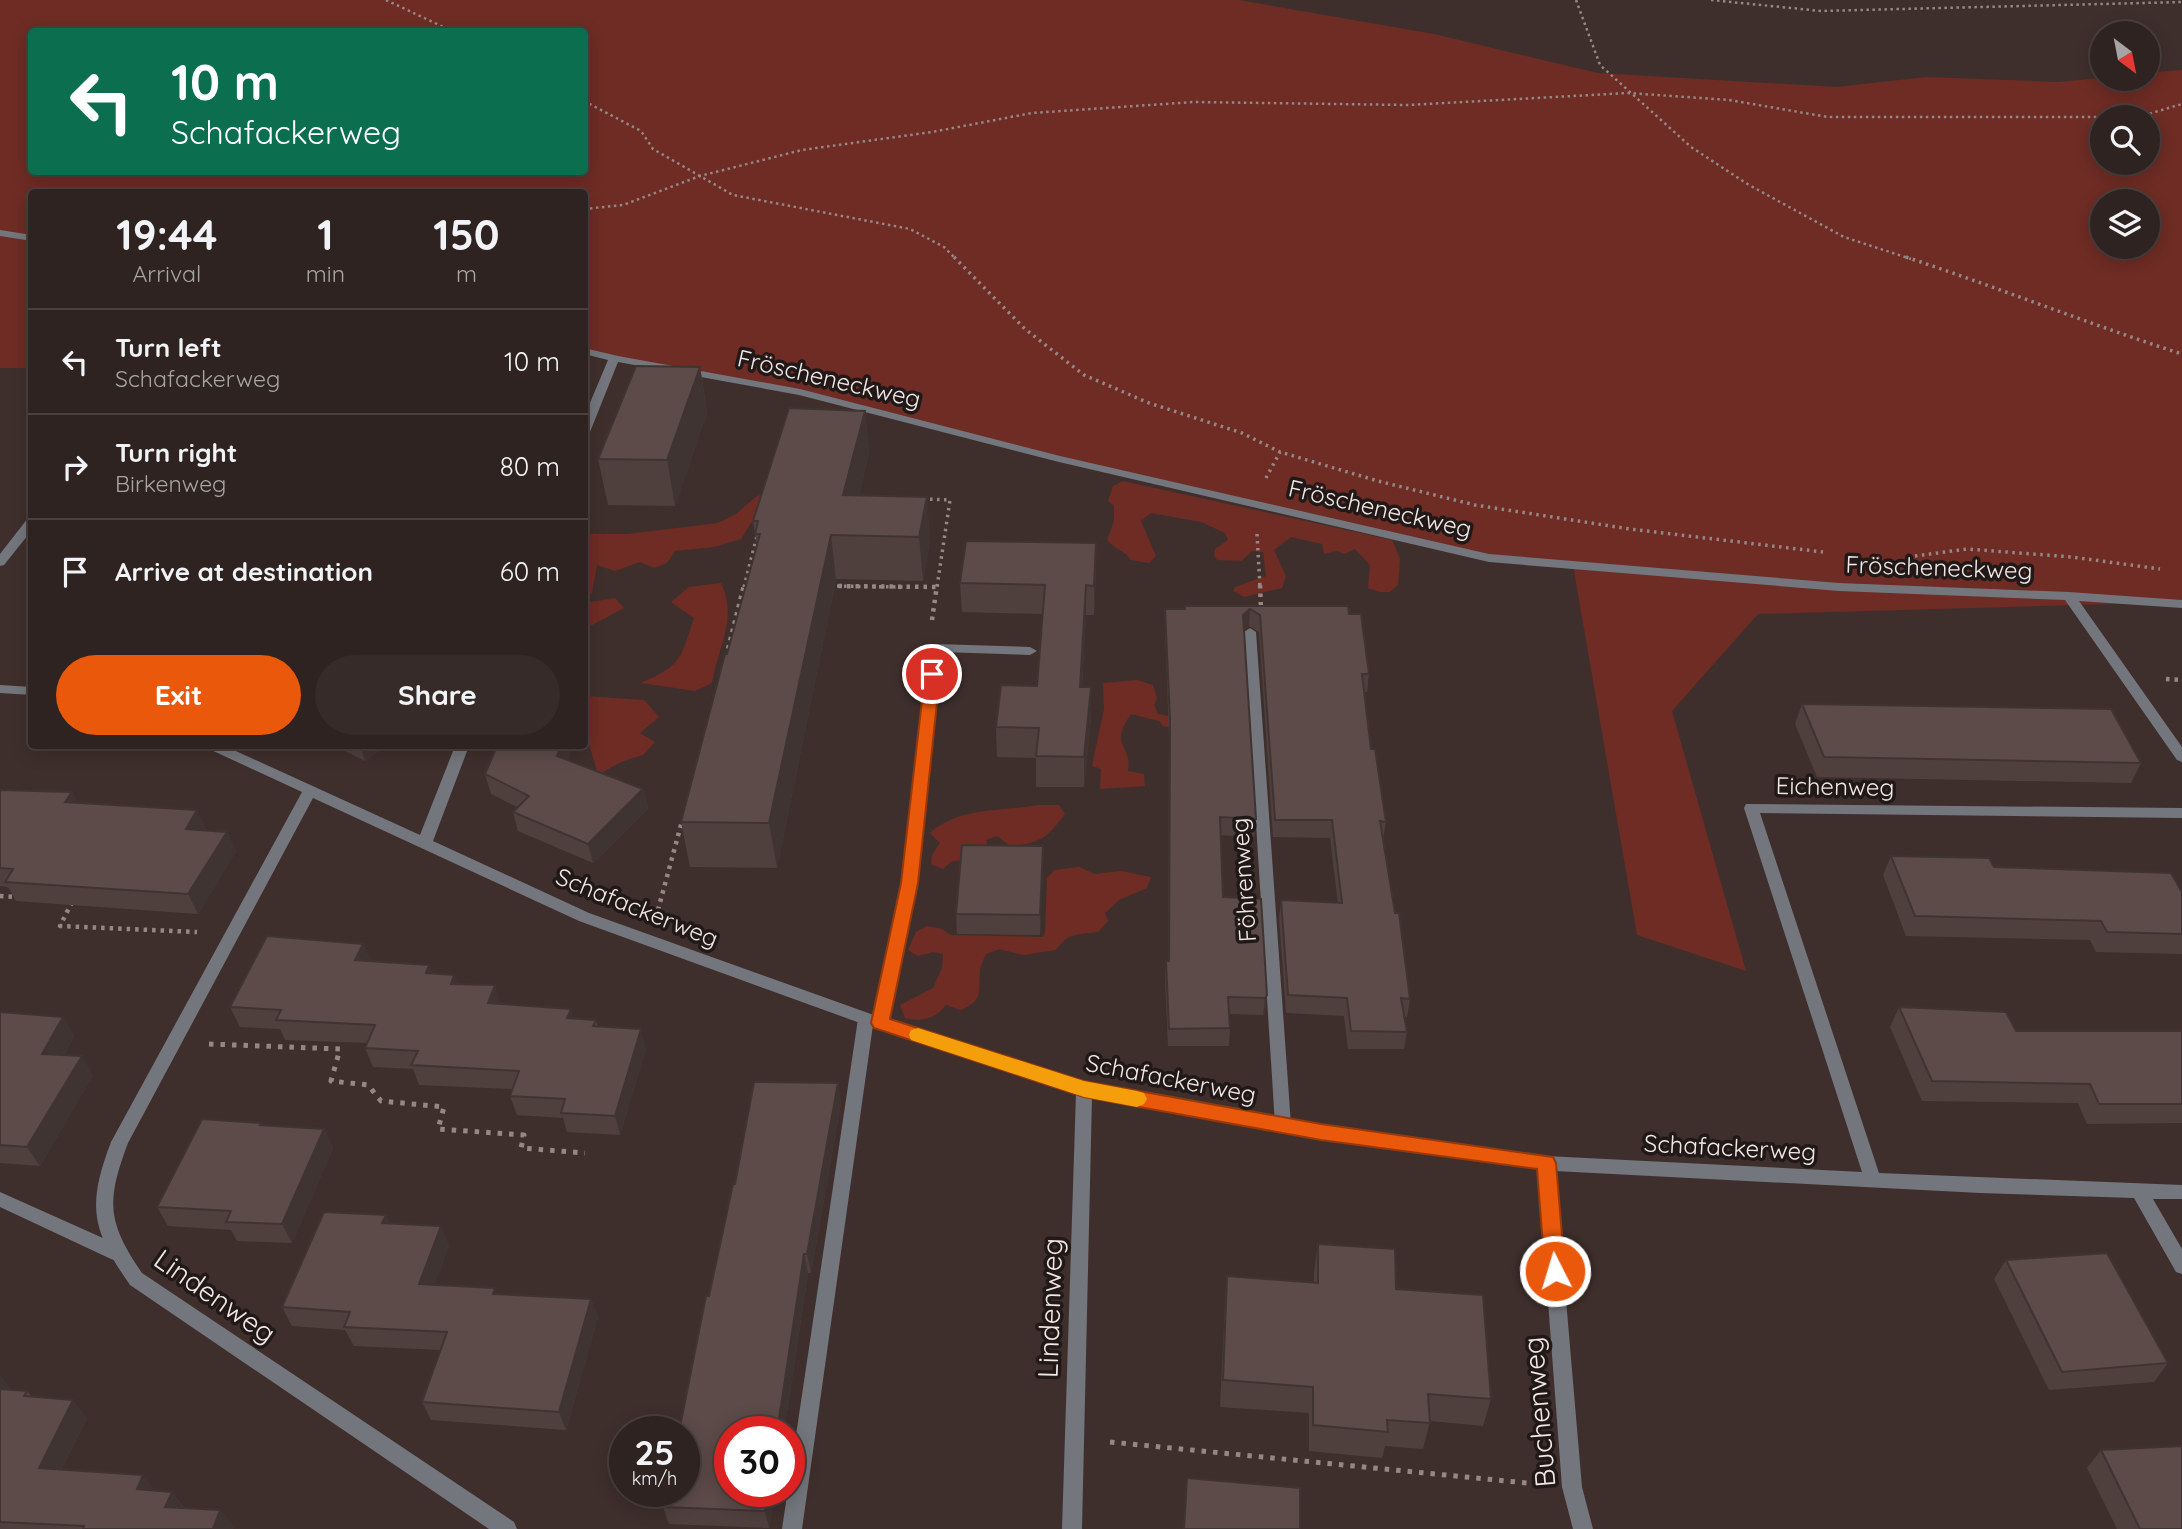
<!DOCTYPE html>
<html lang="en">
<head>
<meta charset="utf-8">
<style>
	:root { --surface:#2f2321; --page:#372b2a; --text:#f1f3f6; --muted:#a7a4a5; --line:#4a403f; --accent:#ea580c }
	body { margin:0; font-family:Quicksand,sans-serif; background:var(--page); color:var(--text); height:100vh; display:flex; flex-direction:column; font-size:26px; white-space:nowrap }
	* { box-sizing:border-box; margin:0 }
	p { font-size:23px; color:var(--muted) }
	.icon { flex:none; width:38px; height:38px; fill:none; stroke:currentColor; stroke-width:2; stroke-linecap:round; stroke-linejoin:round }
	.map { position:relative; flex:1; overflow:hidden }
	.details { position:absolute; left:28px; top:189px; width:560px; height:560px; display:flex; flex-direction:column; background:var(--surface); border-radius:7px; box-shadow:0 4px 18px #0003,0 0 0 2px var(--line) }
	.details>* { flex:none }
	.guide { position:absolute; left:28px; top:28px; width:560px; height:147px; border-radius:7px; box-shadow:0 4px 18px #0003,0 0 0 2px var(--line); background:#0b6e4f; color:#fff; overflow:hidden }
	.needle { width:46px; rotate:148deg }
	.buttons { position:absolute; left:2090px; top:21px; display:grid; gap:14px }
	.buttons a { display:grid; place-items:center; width:70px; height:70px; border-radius:50%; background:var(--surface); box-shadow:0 4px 18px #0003,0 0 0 2px var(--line); font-size:35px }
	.speed { position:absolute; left:609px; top:1416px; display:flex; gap:14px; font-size:35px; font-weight:700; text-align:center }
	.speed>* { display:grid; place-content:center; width:91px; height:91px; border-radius:50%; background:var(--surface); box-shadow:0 4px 18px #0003,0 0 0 2px var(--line); line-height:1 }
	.speed small { font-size:18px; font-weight:400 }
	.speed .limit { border:10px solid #d22; background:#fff; color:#111 }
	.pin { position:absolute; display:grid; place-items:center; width:60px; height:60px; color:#fff; margin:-30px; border:4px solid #fff; border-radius:50%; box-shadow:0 2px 7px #0007 }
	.me { position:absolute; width:77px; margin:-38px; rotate:355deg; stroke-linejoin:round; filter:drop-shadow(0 0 5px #0008) }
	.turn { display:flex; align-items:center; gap:24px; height:147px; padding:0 28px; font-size:32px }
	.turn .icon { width:91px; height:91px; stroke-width:2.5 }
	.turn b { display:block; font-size:49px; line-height:60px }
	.eta { display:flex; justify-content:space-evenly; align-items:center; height:119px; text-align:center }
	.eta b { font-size:42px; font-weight:700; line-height:49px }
	.button { display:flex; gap:14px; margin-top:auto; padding:14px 28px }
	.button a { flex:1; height:80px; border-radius:42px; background:var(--accent); color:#fff; font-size:28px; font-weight:700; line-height:80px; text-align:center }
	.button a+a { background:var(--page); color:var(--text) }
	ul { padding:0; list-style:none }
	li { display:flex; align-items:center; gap:21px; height:105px; padding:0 28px; border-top:2px solid var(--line) }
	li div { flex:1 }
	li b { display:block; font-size:26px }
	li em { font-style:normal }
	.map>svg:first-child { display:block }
	.green { fill:#6e2c24; fill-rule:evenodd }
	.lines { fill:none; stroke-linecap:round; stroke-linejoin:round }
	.path-far3 { stroke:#948784; stroke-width:2.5; stroke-dasharray:2.5 3.5; stroke-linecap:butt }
	.path-far2 { stroke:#948784; stroke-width:3.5; stroke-dasharray:2.5 4.5; stroke-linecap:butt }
	.path-far1 { stroke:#948784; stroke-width:4.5; stroke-dasharray:3.5 5; stroke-linecap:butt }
	.path { stroke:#948784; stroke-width:5; stroke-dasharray:4.5 7; stroke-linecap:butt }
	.lane { fill:#73767c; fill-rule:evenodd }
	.street { fill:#73767c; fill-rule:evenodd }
	.wall { fill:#4f403e }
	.shaded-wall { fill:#403432 }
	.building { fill:#5c4b48; stroke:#403432; stroke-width:2 }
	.route { fill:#ea580c; stroke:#983908; stroke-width:2 }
	.slow { fill:#f59e0b }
	.labels { text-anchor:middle; stroke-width:7; stroke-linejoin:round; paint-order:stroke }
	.street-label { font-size:24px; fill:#f1e7e5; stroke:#201918 }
	.near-street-label { font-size:28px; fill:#f1e7e5; stroke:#201918 }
</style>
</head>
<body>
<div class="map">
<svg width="2182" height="1529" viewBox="0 0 2182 1529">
	<rect width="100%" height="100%" fill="#3f2f2c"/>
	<!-- green -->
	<g class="green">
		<path d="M0,0H1239L1434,34L1598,73L1836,87L1926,77L2058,82L2102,78L2147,79V73L2182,70V602L1758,614L1672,711L1746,971L1637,935L1573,565L1489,558L1059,459L800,392L585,351L584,192H32L31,368H0ZM32,32H584V172H32ZM2102,117H2147V163H2102ZM2102,201H2147V247H2102Z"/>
		<path d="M1123,481L1392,540L1400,558L1398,585L1390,592H1380L1368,588L1370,565L1355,549L1344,554L1337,551L1324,554L1322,544L1291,537L1274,550L1286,576L1282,588L1244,597L1233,591L1235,587L1266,576L1263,552L1252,551L1241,561L1217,560L1214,555L1215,549L1228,540L1225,533L1201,522L1151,513L1141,521L1156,556L1149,563L1131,560C1125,550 1114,549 1107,540L1114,521V506L1108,501L1113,486Z"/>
		<path d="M777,490L775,516L751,523L741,539L714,547L675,551L667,563L654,568L640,562L615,571L597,565L592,593L585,599V534H627L718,523L736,514L757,496Z"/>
		<path d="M721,583C738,620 718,646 712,683L695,691L641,683C682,665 680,660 694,618L671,602L689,587Z"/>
		<path d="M615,598L624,608L585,629V603Z"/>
		<path d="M1137,680L1153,685L1157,699L1154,705L1158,714L1178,718L1173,728L1163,726L1159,721L1131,714C1108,748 1132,742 1128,771L1144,774L1145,786L1100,789L1101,769L1092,766L1104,709L1103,683Z"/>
		<path d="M585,696L644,700L659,717L640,733L655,742L643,755L621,762L598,775L585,730Z"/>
		<path d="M1038,805H1059L1065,814C1046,839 1043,841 1011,847L997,836L986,840L992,860L952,861L943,869L931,864L932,855L940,843L930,833C960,806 1001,812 1038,805Z"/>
		<path d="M1079,867L1095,874L1121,871L1151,877L1147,888L1119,900L1105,913L1108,921L1098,932C1079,934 1067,933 1056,950L1023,955L999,949L986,954C984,959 980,966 980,971C978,992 984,1000 961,1010L946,1005C935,1019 922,1022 905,1018L900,1005L933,988L942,968L943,954L933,952L918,956L908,950L916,932L927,926L942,929L950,935L1043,937L1045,933L1047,878L1055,870Z"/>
	</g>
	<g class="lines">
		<!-- path-far3 -->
		<g class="path-far3">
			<path d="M386,0L454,32"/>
			<path d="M1576,0L1600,65L1691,147L1749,185L1844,237L1911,259"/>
			<path d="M1711,0L1821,11L2182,2"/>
			<path d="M584,101L641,131L653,149L733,195L910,229L944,247L956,259"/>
			<path d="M2138,117L2182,104"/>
			<path d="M584,209L623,205L700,176L802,150L932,132L1032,113L1194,102L1408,105L1628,93L1729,100L1828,117H2102"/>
		</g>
		<!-- path-far2 -->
		<g class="path-far2">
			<path d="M954,257L1025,329L1084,375L1149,403L1242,433L1280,452L1378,481L1475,505L1630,529L1823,552"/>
			<path d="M1906,257C1999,288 2089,324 2182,354"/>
			<path d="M1266,478L1280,452"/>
			<path d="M923,499L950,500L937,587"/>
			<path d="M1257,534L1260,587"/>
			<path d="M1908,557L1967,549L2072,557L2160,569"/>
			<path d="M830,586L903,587"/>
			<path d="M744,587L757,536"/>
		</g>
		<!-- path-far1 -->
		<g class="path-far1">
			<path d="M1260,585L1261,609"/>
			<path d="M830,586L937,587"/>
			<path d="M932,620L937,585"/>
			<path d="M726,657L744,585"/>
			<path d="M2166,679L2182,680"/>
			<path d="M0,896L18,897"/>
			<path d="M72,902L60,926L197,932"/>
			<path d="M658,910L682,821"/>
		</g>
		<!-- path -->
		<g class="path">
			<path d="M209,1044L340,1049L331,1081L368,1085L381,1101L444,1107L438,1129L524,1135L521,1148L585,1153"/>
			<path d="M1110,1442L1537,1484"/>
		</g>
		<!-- lane -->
		<g class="lane">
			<path d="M1250,628L1256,632L1291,1125L1289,1130L1283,1132L1277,1130L1275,1125L1244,632Z"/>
			<path d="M935,644L1030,647L1037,651L1030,655L941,652L916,883L888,1023L886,1027L880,1029L873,1025L802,1529H782L858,1019L860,1015L866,1013L873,1017L902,883L928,648Z"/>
			<path d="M0,1192L123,1247L126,1253L123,1259L117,1261L111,1259L0,1207Z"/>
		</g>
		<!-- street -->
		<g class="street">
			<path d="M0,230L32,235V241L0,236Z"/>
			<path d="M584,348L618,356L800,389L1060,456L1489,554L1839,583L2069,592L2182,600V608L2079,601L2182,747V762L2177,760L2065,600L1839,591L1489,562L1059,462L799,395L618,362L590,432L584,435V417L608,360L584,354Z"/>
			<path d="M28,518H32V530L4,565L0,566V554Z"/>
			<path d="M0,685L32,687V695L0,693Z"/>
			<path d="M207,746H225L420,835L455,746H469L433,841L589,913L871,1014L1084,1082L1321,1125L1546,1156L1862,1172L1744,808L1746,804L2182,808V818L1760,813L1879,1173L2182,1185V1199H2153L2182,1249V1274L2176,1272L2134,1198L1980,1193L1555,1171L1582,1487L1593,1529H1573L1562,1487L1538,1169L1321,1139L1092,1097L1082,1529H1062L1076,1093L860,1023L579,921L313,798L128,1143C106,1201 107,1222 142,1273L514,1522L517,1529H489L130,1285C91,1229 87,1205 111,1142L302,792L209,749Z"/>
		</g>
	</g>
	<!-- wall -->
	<g class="wall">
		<path d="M700,367L707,412L675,506L608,505L598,459Z"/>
		<path d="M865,411L869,453L859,495L930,540L923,581L836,579L777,868L690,867L681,822L757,547L753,521Z"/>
		<path d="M1096,572L1094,615H1086L1082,687L1091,718L1084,787H1036V758L997,757L996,727L1037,686L1043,614L962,612L960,583Z"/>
		<path d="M1185,606L1349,614L1369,674L1367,692H1364L1371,749L1386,822L1383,839L1410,999L1407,1017L1404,1016L1407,1032L1404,1049H1348L1344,1016L1286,1013L1279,918L1281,900L1338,903L1330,838L1273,837L1259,632L1249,626L1244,630L1256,819L1254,837L1220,835L1223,897L1267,995L1265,1012L1263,1015L1229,1014L1230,1028L1229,1046H1168L1165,979L1166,961H1168L1169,738L1165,626V609H1185Z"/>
		<path d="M1802,704L2141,763L2131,783L1817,777L1795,724Z"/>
		<path d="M335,746H386L365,761Z"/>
		<path d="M573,746L568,760L643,789L648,808L593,863L518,831L513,812L517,807L491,794L485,774Z"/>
		<path d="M0,790L72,792L77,803L197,810L206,830L236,851L198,914L16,901L8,887L0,886Z"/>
		<path d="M1891,856L1994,867L2182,892V954L2096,952L2090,940L1906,936L1883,875Z"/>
		<path d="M1043,865L1040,935L957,934L956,914Z"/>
		<path d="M363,944L370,961L429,965L433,974L454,975L457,984L501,1004L573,1018L596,1020L598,1027L646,1049L620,1135L567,1132L563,1118L517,1115L510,1096L512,1089L419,1085L413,1069L373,1067L365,1048L367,1043L285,1040L280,1029L240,1027L230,1007Z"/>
		<path d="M1899,1007L2016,1031H2182V1123L2087,1124L2078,1103L1922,1101L1890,1027Z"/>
		<path d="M0,1012L63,1017L74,1036L64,1055L93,1075L40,1166L0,1163Z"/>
		<path d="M838,1083L841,1103L811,1273H808L784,1432H730V1491H775L769,1528L669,1524L663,1507L709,1296L735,1184Z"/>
		<path d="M261,1123L262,1125L324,1129L333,1148L292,1243L237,1241L231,1230L168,1226L157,1207Z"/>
		<path d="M386,1215L389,1223L449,1245L434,1285L498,1294L591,1299L598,1317L566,1430L431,1420L422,1402L441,1350L354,1346L345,1330L292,1326L282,1307Z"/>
		<path d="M1318,1244L1396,1289L1491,1399L1483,1426L1430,1421L1423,1449L1385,1446L1382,1458L1309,1451V1413L1220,1407L1225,1304L1227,1276L1314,1282V1272Z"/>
		<path d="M2006,1260L2168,1363L2154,1382L2049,1390L1994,1279Z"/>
		<path d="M0,1376L11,1390L27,1391L32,1397L87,1418L61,1470L155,1490L172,1492L184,1508L220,1510L233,1527L232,1529H0Z"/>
		<path d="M2101,1450L2182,1529H2117L2087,1468Z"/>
	</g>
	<!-- shaded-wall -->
	<g class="shaded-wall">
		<path d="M700,367L707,412L675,506L667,460Z"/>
		<path d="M865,411L869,453L849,536L843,495Z"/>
		<path d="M927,497L930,540L923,581L919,537Z"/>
		<path d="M831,535L836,579L777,868L769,823Z"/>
		<path d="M1096,543V572L1094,615V586Z"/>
		<path d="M1086,585V615L1080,717V687Z"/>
		<path d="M1250,609L1249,626L1241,632L1243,615Z"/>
		<path d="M1091,687V718L1084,787V757Z"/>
		<path d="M360,746H386L365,761Z"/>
		<path d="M561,746H573L563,776L557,756Z"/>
		<path d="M643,789L648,808L593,863L588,844Z"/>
		<path d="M72,792L82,812L65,802Z"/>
		<path d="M197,810L206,829L195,848L186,829Z"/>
		<path d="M227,832L236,851L198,914L188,894Z"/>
		<path d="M1043,846V865L1040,935V915Z"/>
		<path d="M363,944L371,963L355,960Z"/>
		<path d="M429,965L437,984L426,973Z"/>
		<path d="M454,975L461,995L451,984Z"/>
		<path d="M495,985L501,1005L488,1003Z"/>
		<path d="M1267,995L1265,1012L1263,1015L1265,998Z"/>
		<path d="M571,1009L576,1028L567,1018Z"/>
		<path d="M63,1017L74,1036L54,1073L42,1054Z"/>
		<path d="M641,1029L646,1049L620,1135L615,1116Z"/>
		<path d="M82,1056L93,1075L40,1166L27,1147Z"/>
		<path d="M838,1083L841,1103L811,1273L807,1254Z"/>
		<path d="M324,1129L333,1148L292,1243L282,1224Z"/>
		<path d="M386,1215L394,1234L382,1223Z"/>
		<path d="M441,1226L449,1245L428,1303L419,1284Z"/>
		<path d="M804,1254L808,1273L784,1432H777Z"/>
		<path d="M591,1299L598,1317L566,1430L559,1412Z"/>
		<path d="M0,1376L15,1394L0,1396Z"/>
		<path d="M73,1400L87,1418L53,1486L39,1468Z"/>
		<path d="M143,1475L157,1492L137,1489Z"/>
		<path d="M768,1491H775L769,1528L765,1511Z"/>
		<path d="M172,1492L184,1509L165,1507Z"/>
		<path d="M220,1510L233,1527L232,1529H213Z"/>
	</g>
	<!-- building -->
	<g class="building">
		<path d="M636,366L700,367L667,460L598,459Z"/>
		<path d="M789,408L865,411L843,495L927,497L919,537L831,535L769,823L681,822L725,654H727L760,534H755L758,521H753Z"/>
		<path d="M966,541L1096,543L1094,586L1086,585L1080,687H1091L1084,757L1036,756L1039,728L996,727L1001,685L1037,686L1045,585L960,583Z"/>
		<path d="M1185,606H1348L1349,614H1361L1369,674H1362L1371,749H1375L1386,822L1380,821L1395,913H1399L1410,999L1401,998L1407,1032L1351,1031L1347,998L1288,995L1281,900L1342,903L1332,820H1275L1260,615L1250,609L1243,615L1256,819L1220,817L1223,897L1261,899L1267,995L1265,998L1228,997L1230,1028L1169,1029L1166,961H1169L1170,720L1165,609H1185Z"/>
		<path d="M1802,704L2111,709L2141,763L1824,757Z"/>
		<path d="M497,746H561L557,756L643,789L588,844L513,812L529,796L485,774Z"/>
		<path d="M0,790L72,792L65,802L197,810L186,829L227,832L188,894L5,882L13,869L0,868Z"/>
		<path d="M962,845L1043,846L1040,915L956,914Z"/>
		<path d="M1891,856L1989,858L1994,867L2171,873L2182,892V934L2107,932L2101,921L1915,916Z"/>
		<path d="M267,936L363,944L355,960L429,965L426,973L454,975L451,984L495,985L488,1003L571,1009L567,1018L596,1020L593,1026L641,1029L615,1116L561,1113L565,1099L510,1096L519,1071L411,1065L418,1051L365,1048L375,1025L276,1020L281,1010L230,1007Z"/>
		<path d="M1899,1007L2006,1012L2016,1031H2182V1104H2099L2090,1084L1932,1081Z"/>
		<path d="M0,1012L63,1017L42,1054L82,1056L27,1147L0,1145Z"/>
		<path d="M754,1082L838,1083L807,1254H804L777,1432H730V1491H768L765,1511L663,1507L667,1491H684V1432H679L706,1296H709L733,1184H735Z"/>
		<path d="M202,1119L261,1123L260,1125L324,1129L282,1224L226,1222L231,1211L157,1207Z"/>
		<path d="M324,1212L386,1215L382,1223L441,1226L419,1284L495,1288L493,1294L591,1299L559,1412L422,1402L447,1332L344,1327L350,1312L282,1307Z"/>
		<path d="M1318,1244L1395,1249L1396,1289L1483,1295L1491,1399L1428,1394L1430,1423L1387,1420L1388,1432L1313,1425V1387L1223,1380L1227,1276L1318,1283Z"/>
		<path d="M2107,1253L2168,1363L2062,1372L2006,1260Z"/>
		<path d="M0,1389L27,1391L24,1396L73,1400L39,1468L143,1475L137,1489L172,1492L165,1507L220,1510L213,1529H83L84,1526L0,1522Z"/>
		<path d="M2182,1446V1529H2140L2101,1450Z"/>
		<path d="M1187,1478L1300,1488V1529H1184Z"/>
	</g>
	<!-- route -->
	<path class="route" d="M932,670L940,674L918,883L890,1019L1084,1081L1321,1124L1553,1157L1556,1163L1565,1271L1562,1277L1555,1280L1548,1277L1545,1271L1537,1169L1321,1140L1084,1097L874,1028L871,1023L901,883L925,674Z"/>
	<!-- slow -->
	<path class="slow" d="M918,1028L1084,1081L1137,1091L1144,1093L1147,1099L1144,1104L1137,1107L1084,1097L911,1040L909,1035L911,1030Z"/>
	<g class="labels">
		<!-- street labels -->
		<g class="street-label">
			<text transform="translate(829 379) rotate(13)" y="8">Fröscheneckweg</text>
			<text transform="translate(1380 509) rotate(13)" y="8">Fröscheneckweg</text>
			<text transform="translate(1939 568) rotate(2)" y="8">Fröscheneckweg</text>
			<text transform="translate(1835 787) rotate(1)" y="8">Eichenweg</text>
			<text transform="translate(1244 880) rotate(-94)" y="8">Föhrenweg</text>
			<text transform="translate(637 908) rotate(22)" y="8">Schafackerweg</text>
			<text transform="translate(1171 1079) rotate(11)" y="8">Schafackerweg</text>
			<text transform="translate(1730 1148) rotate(3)" y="8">Schafackerweg</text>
		</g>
		<!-- near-street labels -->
		<g class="near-street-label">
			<text transform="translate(215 1296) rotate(35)" y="10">Lindenweg</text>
			<text transform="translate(1050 1308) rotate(-88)" y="10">Lindenweg</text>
			<text transform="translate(1539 1412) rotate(-95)" y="10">Buchenweg</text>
		</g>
	</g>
</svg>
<div class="buttons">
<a><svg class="needle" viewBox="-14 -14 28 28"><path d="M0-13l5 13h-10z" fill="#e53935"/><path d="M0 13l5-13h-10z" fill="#a7a4a5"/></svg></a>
<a><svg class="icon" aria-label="search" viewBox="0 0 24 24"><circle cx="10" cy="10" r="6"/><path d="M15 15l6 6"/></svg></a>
<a><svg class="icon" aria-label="layers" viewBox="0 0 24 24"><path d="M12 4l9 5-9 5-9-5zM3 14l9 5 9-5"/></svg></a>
</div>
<div class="speed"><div>25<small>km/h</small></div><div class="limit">30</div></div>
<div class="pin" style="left:932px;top:674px;background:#d93025"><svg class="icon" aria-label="arrive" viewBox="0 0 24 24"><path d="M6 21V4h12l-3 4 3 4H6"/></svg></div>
<svg class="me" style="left:1555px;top:1271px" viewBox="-20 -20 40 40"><circle r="17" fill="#ea580c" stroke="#fff" stroke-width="3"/><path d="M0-11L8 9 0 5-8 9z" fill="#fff"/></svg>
<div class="guide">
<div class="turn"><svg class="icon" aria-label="left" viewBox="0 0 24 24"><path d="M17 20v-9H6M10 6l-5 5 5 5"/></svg><div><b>10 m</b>Schafackerweg</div></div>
</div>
<section class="details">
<div class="eta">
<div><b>19:44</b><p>Arrival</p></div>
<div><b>1</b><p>min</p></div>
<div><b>150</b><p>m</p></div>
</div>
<ul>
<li><svg class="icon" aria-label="left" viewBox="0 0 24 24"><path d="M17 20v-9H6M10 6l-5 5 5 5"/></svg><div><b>Turn left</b><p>Schafackerweg</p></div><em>10 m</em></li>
<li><svg class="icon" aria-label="right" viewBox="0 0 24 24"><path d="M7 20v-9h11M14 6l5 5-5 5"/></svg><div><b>Turn right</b><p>Birkenweg</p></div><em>80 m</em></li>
<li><svg class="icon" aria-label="arrive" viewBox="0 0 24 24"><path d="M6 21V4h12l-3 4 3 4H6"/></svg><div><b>Arrive at destination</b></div><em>60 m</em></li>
</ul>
<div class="button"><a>Exit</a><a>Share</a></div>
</section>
</div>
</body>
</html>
